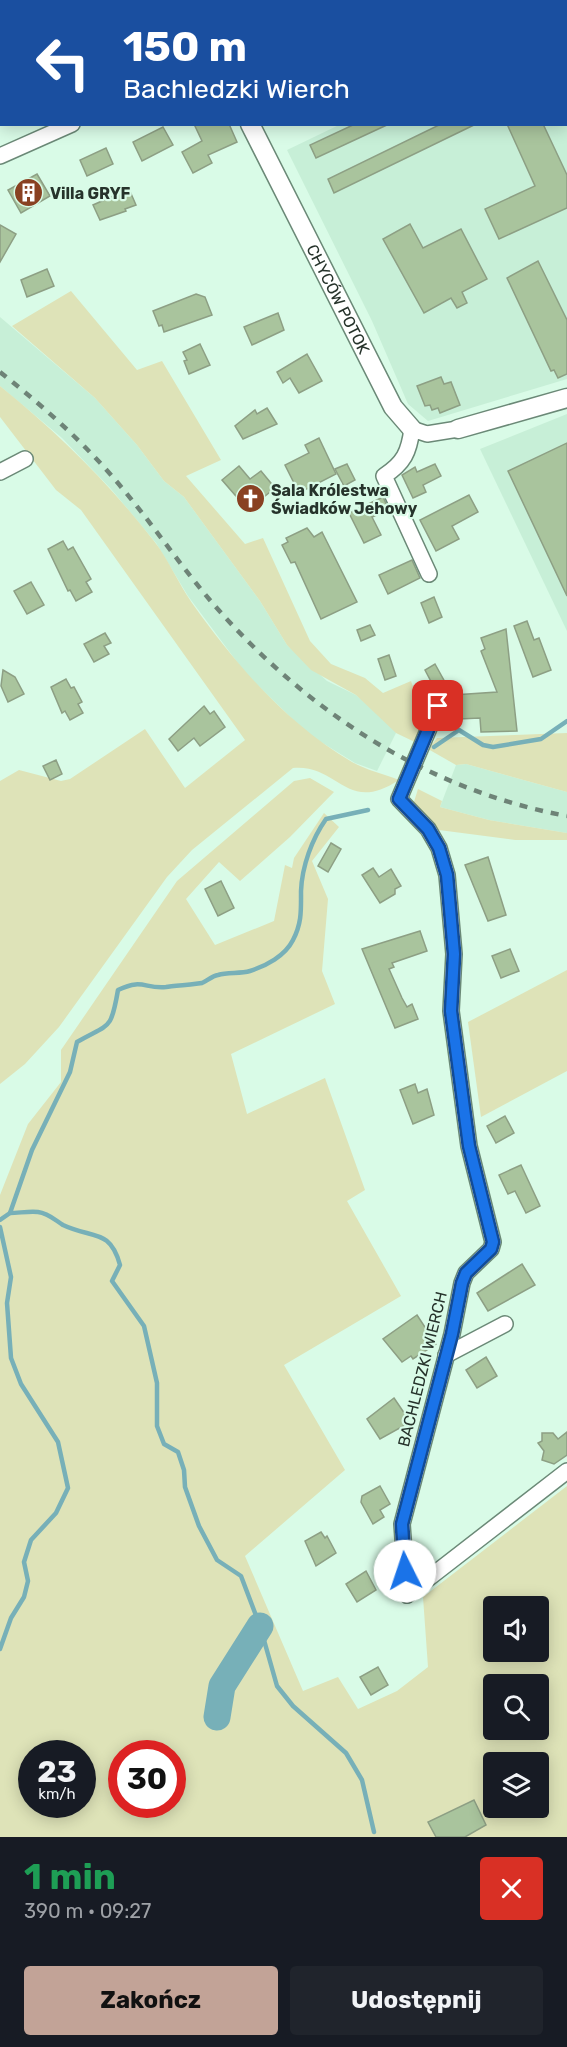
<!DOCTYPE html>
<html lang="pl">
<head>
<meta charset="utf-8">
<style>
	:root { --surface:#171b24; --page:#20242c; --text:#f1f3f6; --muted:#9ea1a6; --accent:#c2a397 }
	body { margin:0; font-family:Rubik,sans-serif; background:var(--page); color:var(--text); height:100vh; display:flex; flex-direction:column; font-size:22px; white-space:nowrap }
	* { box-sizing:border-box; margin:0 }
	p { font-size:20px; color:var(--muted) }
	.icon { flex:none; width:33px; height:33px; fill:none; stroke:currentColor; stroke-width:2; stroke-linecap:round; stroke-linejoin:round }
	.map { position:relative; height:1837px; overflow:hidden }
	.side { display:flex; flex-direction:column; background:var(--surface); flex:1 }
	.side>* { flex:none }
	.hud { position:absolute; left:0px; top:0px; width:567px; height:126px; box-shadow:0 3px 15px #0003; background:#1a4fa0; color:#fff; overflow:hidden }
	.controls { position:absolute; left:483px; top:1596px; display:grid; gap:12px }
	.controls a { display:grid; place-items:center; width:66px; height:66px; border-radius:6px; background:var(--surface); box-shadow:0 3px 15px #0003; font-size:30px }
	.speed { position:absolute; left:18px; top:1740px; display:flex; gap:12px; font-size:30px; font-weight:700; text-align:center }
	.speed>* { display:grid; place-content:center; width:78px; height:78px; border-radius:50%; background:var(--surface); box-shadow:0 3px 15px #0003; line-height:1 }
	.speed small { font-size:15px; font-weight:400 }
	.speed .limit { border:9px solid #d22; background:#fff; color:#111 }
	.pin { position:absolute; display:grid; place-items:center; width:51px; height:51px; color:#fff; margin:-26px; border-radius:12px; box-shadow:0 3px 9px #0006 }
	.me { position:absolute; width:66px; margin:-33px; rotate:356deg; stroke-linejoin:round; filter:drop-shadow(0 0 4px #0008) }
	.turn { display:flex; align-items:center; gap:21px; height:126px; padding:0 24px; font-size:27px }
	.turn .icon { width:78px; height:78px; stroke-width:2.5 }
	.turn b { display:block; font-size:42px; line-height:51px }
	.round { display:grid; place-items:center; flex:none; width:63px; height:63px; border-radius:6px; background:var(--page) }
	.overview { display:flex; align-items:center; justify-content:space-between; height:102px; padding:0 24px }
	h1 { font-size:36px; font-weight:700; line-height:45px; color:#1e9e55 }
	.cta { display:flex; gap:12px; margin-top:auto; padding:12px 24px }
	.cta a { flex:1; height:69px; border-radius:6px; background:var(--accent); color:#111; font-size:24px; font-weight:700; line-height:69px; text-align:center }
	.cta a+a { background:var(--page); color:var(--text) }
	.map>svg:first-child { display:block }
	.built { fill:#c7efd7 }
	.green { fill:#dee3b8; fill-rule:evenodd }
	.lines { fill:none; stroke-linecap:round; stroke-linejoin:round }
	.stream { stroke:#77b0b8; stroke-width:4.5 }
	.river { stroke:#77b0b8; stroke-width:27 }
	.building { fill:#a9c49d; stroke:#8d9f84; stroke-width:1.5 }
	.minor-casing { stroke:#6b8977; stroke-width:18 }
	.tertiary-casing { stroke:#6b8977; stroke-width:21 }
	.minor { stroke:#fff; stroke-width:15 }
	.tertiary { stroke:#fff; stroke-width:18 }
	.rail { stroke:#6e8377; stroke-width:4.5; stroke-dasharray:8 8; stroke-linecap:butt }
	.route-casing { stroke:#114b97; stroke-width:15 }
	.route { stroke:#1a73e8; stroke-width:10 }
	.labels { text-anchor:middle; stroke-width:4.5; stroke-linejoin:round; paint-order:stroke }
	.poi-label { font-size:16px; font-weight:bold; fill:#26332b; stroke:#d9fbe7; text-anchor:start }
	.street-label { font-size:16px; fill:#26332b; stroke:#d9fbe7 }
</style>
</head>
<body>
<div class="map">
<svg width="567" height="1837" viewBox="0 0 567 1837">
	<rect width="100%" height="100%" fill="#d9fbe7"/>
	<!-- built -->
	<g class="built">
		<path d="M567,16V379L428,421L408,404L372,321L287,150L339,125L566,124Z"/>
		<path d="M0,317L95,398L137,445L164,481L184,497L260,601L287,645L327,681L356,695L393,727L396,733L377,771L355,763L308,734L246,674L188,596L156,543L111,489L62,438L0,386Z"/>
		<path d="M567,414V631L480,449Z"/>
		<path d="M466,764L567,792V833L489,820L440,807L456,765Z"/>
	</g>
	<!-- green -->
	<g class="green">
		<path d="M71,291L137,370L162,361L221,460L186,476L245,544L263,538L310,641L331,664L365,678L383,693L411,681L427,726L419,744L396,733L356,695L311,670L287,645L260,601L184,497L164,481L137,445L95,398L12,326Z"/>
		<path d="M0,386C58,433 107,481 154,541C169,560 178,583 192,603C236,665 286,723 352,762C366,770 384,774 399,780C346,815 339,764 293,768L192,850L167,877L59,1027L25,1064L0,1084V781L19,770L61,781L70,779L145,729L185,788L245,740L81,510L56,490L0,417Z"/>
		<path d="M567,733V792L466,764L456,765L428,749L437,738Z"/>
		<path d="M310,778L334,792L290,837L240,881L219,862L186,899L215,945L274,921L285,865L292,868L294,858L324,813L339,827L312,861L328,899L322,971L335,1004L231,1054L247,1114L325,1078L365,1190L347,1201L401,1296L284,1365L345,1470L245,1556L303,1691L338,1677L358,1709L397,1691L428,1667L423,1597L567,1486V1837H0V1195L28,1124L61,1082V1050L177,881L294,781ZM494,1606H538V1652H494ZM494,1684H538V1730H494ZM32,1754H82V1804H32ZM122,1754H172V1804H122ZM494,1762H538V1808H494Z"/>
		<path d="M418,789L442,801L440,807L489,820L567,833V840H515L439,830L420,817L413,805Z"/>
		<path d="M567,970V1071L481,1117L468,1022Z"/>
	</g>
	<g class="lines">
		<!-- stream -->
		<g class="stream">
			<path d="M434,747L459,730L483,745L493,747L541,739L567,721"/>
			<path d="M10,1213C19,1213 29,1211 38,1212C48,1213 55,1220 63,1225C92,1239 110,1228 120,1265L112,1281L144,1326L157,1383V1426L164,1444L178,1452L184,1470L185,1487L199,1526L217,1560L241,1576L260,1626L277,1686L293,1706L346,1753L362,1780L374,1832"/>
			<path d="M0,1220L10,1213L32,1150L70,1072L77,1042C110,1023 111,1031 118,990C143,978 144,989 166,987C172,986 198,984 202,983C207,981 212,976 218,975C228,972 240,974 250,971C266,966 285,956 293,940C302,923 301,910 301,891C302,866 312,839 326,819L368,810"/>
			<path d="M0,1227L11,1277L7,1303L11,1358L21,1384L58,1442L68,1488L56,1513L31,1540L24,1562L28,1581L24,1597L11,1618L0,1649"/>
		</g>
		<!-- river -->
		<path class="river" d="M217,1717L222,1686L260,1626"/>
	</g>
	<!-- building -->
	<g class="building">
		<path d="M194,124H229L237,142L208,155L212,163L193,173L182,152L202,141Z"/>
		<path d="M355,124H389L316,158L310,145Z"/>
		<path d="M441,124H476L334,193L328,179Z"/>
		<path d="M507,124H543L567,175V208L499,239L485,209L535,186Z"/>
		<path d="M163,127L173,145L142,161L133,142Z"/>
		<path d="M106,148L113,164L87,176L80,160Z"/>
		<path d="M37,174L50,196L21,213L8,190Z"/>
		<path d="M129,189L136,205L125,209L126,211L100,220L93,205Z"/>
		<path d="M410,224L423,248L461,229L487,279L462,292L467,303L457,308L451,298L424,313L383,239Z"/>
		<path d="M0,225L16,234L0,262Z"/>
		<path d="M538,261L567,320V374L558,378L554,370L551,371L507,278Z"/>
		<path d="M47,269L54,286L27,297L21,280Z"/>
		<path d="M196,294L205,297L212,315L164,332L162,325L159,326L153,311Z"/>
		<path d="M278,313L284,330L252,345L244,327Z"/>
		<path d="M200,344L210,365L189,374L184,361L187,360L183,352Z"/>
		<path d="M307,354L322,381L299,393L290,378L283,383L277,372Z"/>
		<path d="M441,377L444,384L451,382L460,405L440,413L438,408L432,410L430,405L425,406L417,386Z"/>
		<path d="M267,408L277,424L243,439L235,426L255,410L257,414Z"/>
		<path d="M319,438L336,474L299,493L285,465L309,453L305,445Z"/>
		<path d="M567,443V596L508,471Z"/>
		<path d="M347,464L355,480L344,486L335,469Z"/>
		<path d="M435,464L441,476L423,485L426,492L413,498L402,475L415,467L417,472Z"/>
		<path d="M239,466L250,479L261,471L275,488L248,510L222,480Z"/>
		<path d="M469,495L478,512L452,526L459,539L436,551L420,520Z"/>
		<path d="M383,497L389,510L372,517L381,535L364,543L349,513Z"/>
		<path d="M307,528L314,537L322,532L357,602L321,619L295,562L291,563L282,545L288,542L286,538Z"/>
		<path d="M63,541L68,550L73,547L91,579L86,582L92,592L76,601L70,590L68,591L48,549Z"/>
		<path d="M412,560L420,578L388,594L379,575Z"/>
		<path d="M31,582L44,605L27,614L14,591Z"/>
		<path d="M434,597L442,617L429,623L421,603Z"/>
		<path d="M527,621L534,640L539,638L551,670L533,677L514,626Z"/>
		<path d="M370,625L375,635L361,641L357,630Z"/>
		<path d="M506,629L517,731L481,732L480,718L459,719V712L450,713L449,706L453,695L497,692L481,651L485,649L481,638Z"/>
		<path d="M105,633L111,643L104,646L109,654L94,662L84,644Z"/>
		<path d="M389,655L396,676L385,680L378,659Z"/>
		<path d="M435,664L446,684L435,689L425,670Z"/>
		<path d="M3,670L15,677L24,694L8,702L1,686Z"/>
		<path d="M66,679L71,688L74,687L82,702L78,704L83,713L70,720L65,711L62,713L51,687Z"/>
		<path d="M204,706L210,714L214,711L225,727L200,746L194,738L178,751L169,739Z"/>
		<path d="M56,760L62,774L50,780L43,766Z"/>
		<path d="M331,843L341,849L328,872L318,866Z"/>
		<path d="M488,857L506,915L488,921L465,865Z"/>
		<path d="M373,868L379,877L391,869L401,886L395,889V894L380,903L362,875Z"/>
		<path d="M221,881L234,908L218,916L205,889Z"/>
		<path d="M420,931L427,951L392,963L394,967L389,969L402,998L407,1007L412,1004L418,1019L395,1028L362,949Z"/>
		<path d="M510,949L519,971L501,978L492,956Z"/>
		<path d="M415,1084L418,1093L427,1089L434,1115L413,1124L400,1090Z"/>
		<path d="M505,1116L514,1133L496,1143L487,1126Z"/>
		<path d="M521,1165L540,1206L526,1213L515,1191L508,1194L499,1175Z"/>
		<path d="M522,1264L535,1285L488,1311L477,1293Z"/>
		<path d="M417,1315L436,1344L413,1359L411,1356L402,1362L383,1339Z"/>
		<path d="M486,1357L497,1376L477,1388L466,1370Z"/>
		<path d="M394,1398L407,1417L404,1419L407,1424L380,1439L367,1419Z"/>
		<path d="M567,1432V1455L554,1464L542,1460L544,1451L538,1443L542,1441V1433H553L558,1439Z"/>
		<path d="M380,1486L390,1504L380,1510L384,1517L373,1524L361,1502L362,1496Z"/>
		<path d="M321,1532L325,1538L327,1536L336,1553L316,1566L305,1541Z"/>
		<path d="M366,1571L376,1590L357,1602L346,1584Z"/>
		<path d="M378,1667L388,1685L371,1695L360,1677Z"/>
		<path d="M474,1800L486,1825L465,1837H436L428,1822Z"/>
	</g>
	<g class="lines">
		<defs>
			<g id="minor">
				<path d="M386,2L389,0"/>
				<path d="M0,156L72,124"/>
				<path d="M0,472L25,459"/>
				<path d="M429,574L384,476C404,463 409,452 412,429L427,434L458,429"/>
				<path d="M446,1355L505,1324"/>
				<path d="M407,1595L402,1524L452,1334L462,1283L466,1273L491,1249L493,1242L469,1146L451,1011L454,954L447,875L439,848L428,829L399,799L443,695"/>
				<path d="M407,1595L567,1471"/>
			</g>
			<g id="tertiary">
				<path d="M189,0V2"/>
				<path id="s1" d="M250,124L393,407L412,429"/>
				<path d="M458,429L567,398"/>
			</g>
		</defs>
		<!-- minor casing -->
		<use href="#minor" class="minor-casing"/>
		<!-- tertiary casing -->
		<use href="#tertiary" class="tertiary-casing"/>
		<!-- minor -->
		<use href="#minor" class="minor"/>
		<!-- tertiary -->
		<use href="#tertiary" class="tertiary"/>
		<!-- rail -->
		<path class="rail" d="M0,372C44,407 86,444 122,488C154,526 182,568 215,606C308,712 427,790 567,816"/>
	</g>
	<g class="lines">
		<defs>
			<path id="route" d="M405,1571L402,1524L452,1334L462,1283L466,1273L491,1249L493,1242L469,1146L451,1011L454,954L447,875L439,848L428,829L399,799L438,706"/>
		</defs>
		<!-- route casing -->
		<use href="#route" class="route-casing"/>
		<!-- route -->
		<use href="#route" class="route"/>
	</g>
	<!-- icons -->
	<defs>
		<symbol id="building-disc" viewBox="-11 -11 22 22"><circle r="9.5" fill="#894122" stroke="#d9fbe7"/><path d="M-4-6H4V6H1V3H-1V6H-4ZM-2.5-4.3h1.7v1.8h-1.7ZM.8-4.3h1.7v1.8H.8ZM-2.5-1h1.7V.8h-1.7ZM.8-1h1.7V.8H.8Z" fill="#fff"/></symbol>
		<symbol id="church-disc" viewBox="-11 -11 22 22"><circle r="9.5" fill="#894122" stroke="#d9fbe7"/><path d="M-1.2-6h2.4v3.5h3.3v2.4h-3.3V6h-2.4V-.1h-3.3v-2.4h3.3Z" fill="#fff"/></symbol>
	</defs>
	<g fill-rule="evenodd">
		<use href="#building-disc" x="12" y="176" width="33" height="33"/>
		<use href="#church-disc" x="234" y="482" width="33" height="33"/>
	</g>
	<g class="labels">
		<!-- poi labels -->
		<g class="poi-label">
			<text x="50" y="199">Villa GRYF</text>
			<text x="271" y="496">Sala Królestwa<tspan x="271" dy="18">Świadków Jehowy</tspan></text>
		</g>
		<!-- street labels -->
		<g class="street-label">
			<text dy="6" stroke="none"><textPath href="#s1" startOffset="196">CHYCÓW POTOK</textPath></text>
			<text transform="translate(422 1369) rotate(-76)" y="6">BACHLEDZKI WIERCH</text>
		</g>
	</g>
</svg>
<div class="controls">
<a><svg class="icon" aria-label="sound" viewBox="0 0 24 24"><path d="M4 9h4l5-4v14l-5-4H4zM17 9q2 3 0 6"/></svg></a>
<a><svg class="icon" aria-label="search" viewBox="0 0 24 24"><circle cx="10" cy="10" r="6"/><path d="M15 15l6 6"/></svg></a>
<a><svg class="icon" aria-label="layers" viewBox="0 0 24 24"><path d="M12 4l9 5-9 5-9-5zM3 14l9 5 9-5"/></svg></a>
</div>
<div class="speed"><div>23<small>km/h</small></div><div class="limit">30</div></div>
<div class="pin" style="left:438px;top:706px;background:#d93025"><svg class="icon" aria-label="arrive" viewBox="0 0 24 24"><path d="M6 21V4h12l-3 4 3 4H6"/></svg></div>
<svg class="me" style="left:405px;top:1571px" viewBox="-20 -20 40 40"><circle r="19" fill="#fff"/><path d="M0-13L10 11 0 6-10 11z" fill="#1a73e8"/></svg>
<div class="hud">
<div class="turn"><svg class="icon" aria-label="left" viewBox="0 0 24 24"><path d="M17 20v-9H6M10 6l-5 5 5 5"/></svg><div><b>150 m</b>Bachledzki Wierch</div></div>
</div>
</div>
<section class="side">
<div class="overview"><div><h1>1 min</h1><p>390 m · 09:27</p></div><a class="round" style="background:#d93025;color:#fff"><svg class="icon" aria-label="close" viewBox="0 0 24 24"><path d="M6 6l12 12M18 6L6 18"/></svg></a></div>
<div class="cta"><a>Zakończ</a><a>Udostępnij</a></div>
</section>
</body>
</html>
